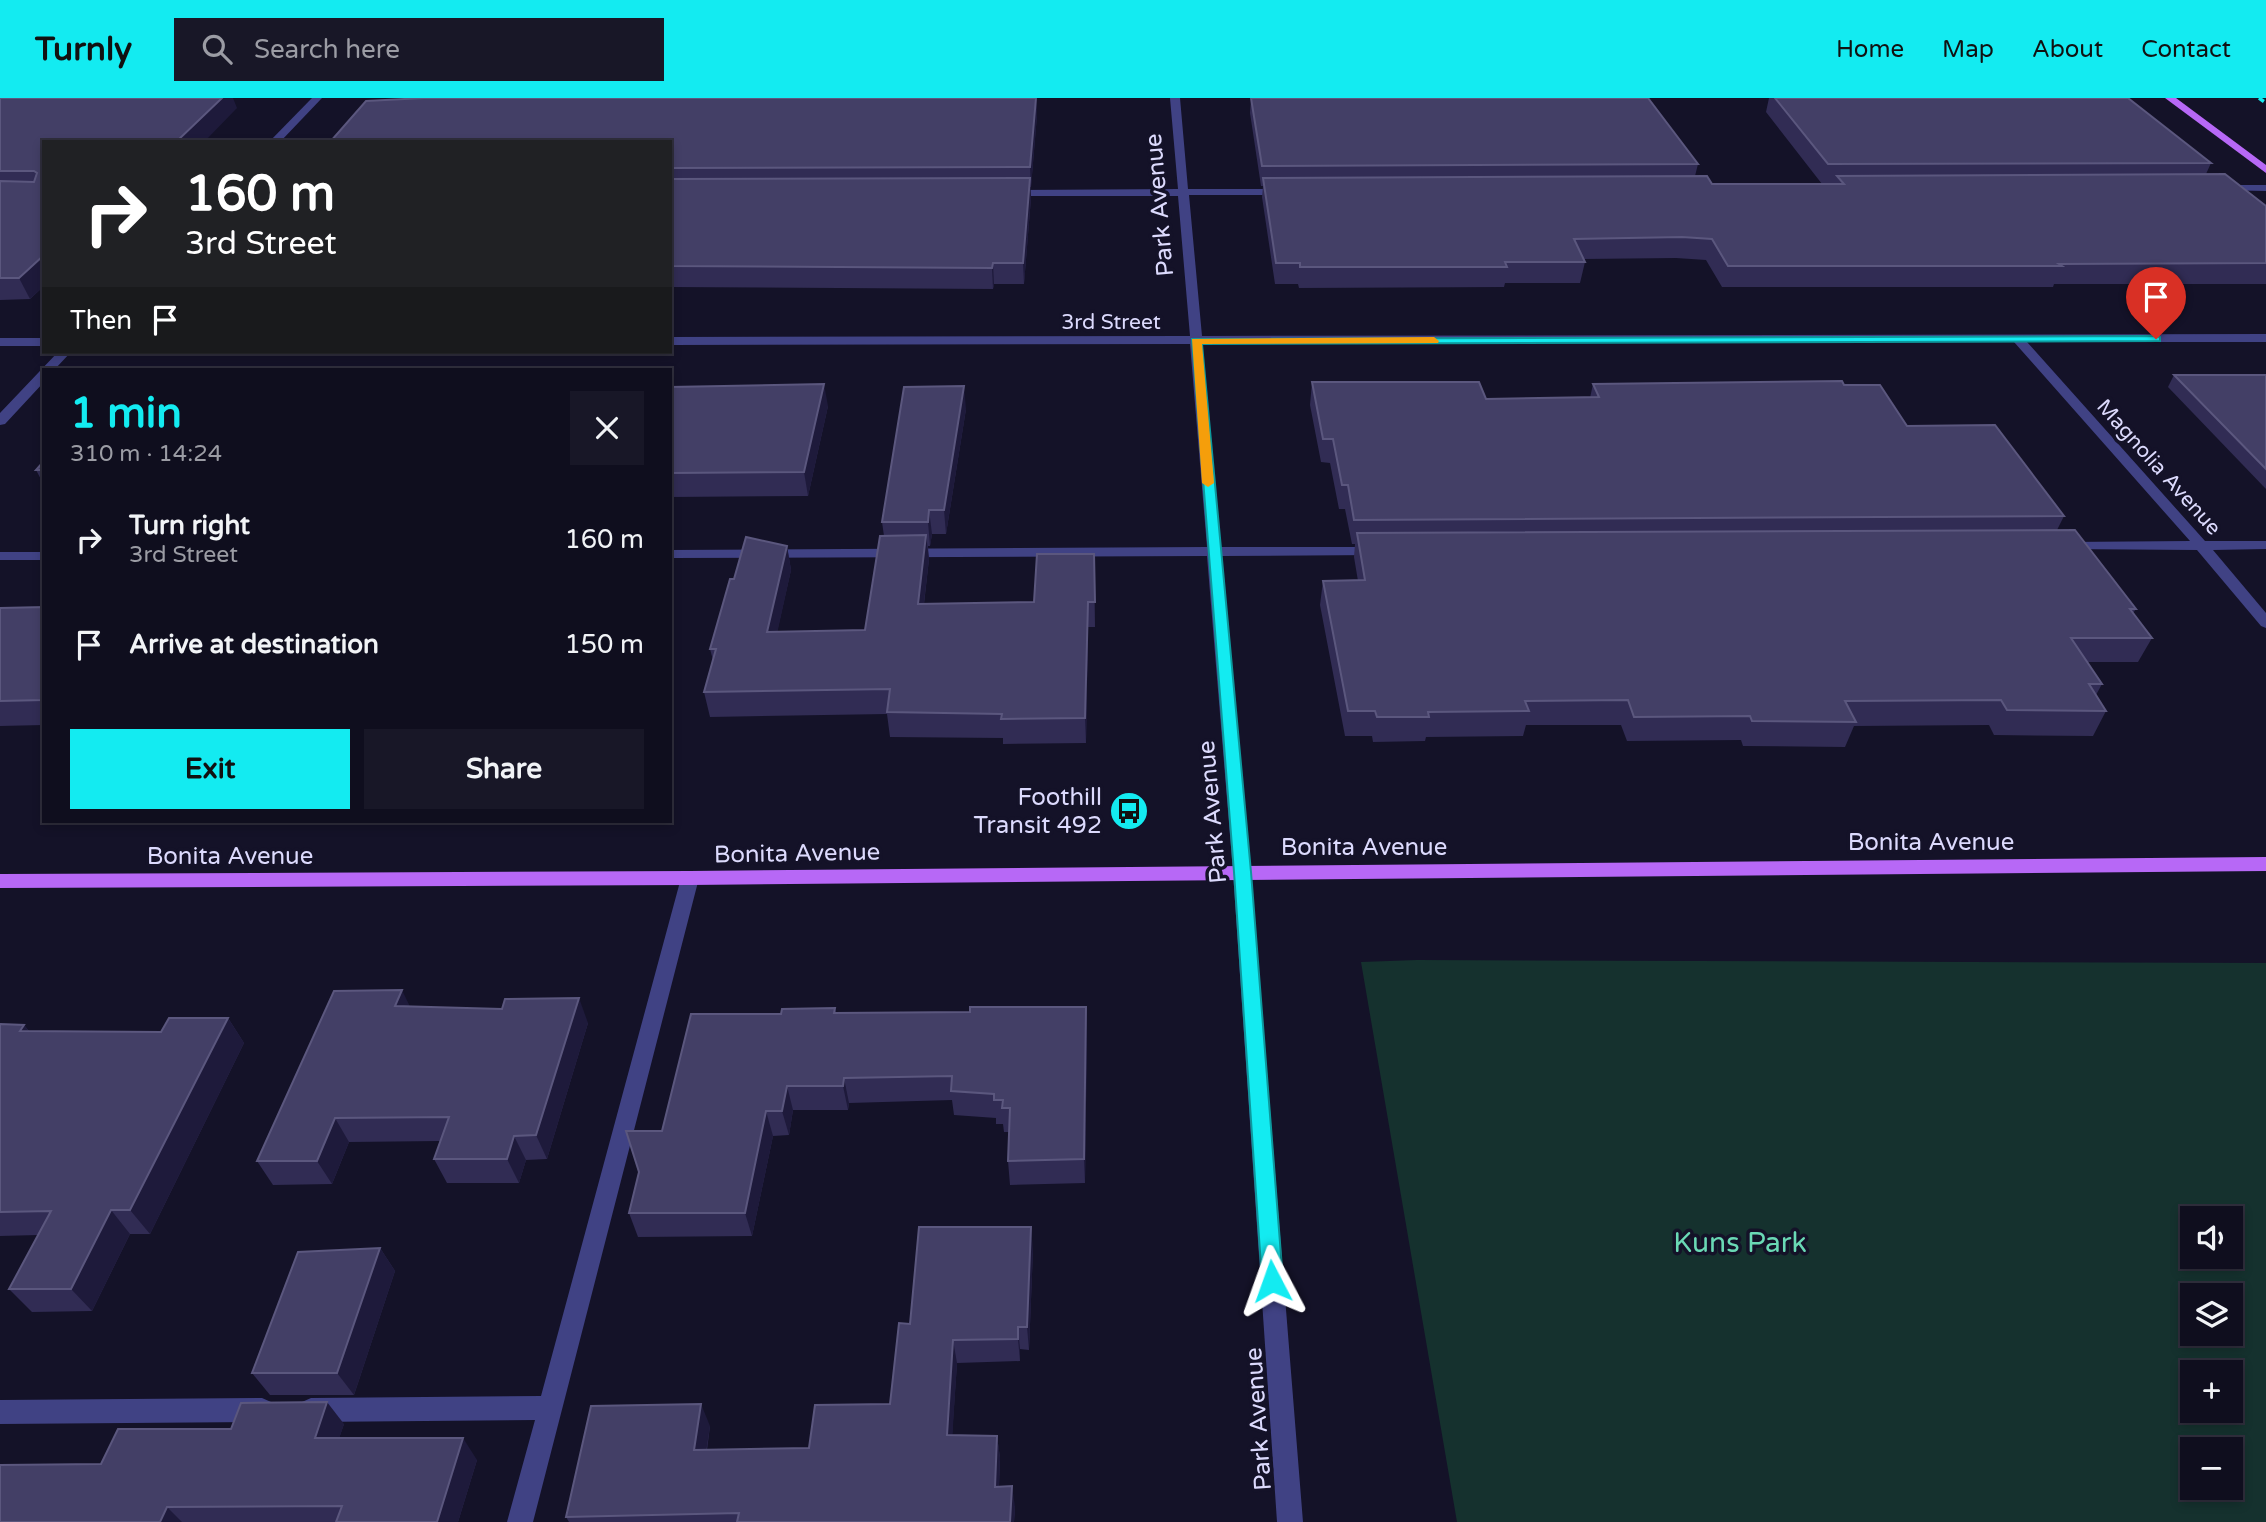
<!DOCTYPE html>
<html lang="en">
<head>
<meta charset="utf-8">
<style>
	:root { --surface:#0f0e1e; --page:#181727; --text:#f1f3f6; --muted:#9b9ca4; --line:#2f2e3c; --accent:#13ebf1 }
	body { margin:0; font-family:"Varela Round",sans-serif; background:var(--page); color:var(--text); height:100vh; display:flex; flex-direction:column; font-size:26px; white-space:nowrap }
	* { box-sizing:border-box; margin:0 }
	p { font-size:23px; color:var(--muted) }
	.icon { flex:none; width:38px; height:38px; fill:none; stroke:currentColor; stroke-width:2; stroke-linecap:round; stroke-linejoin:round }
	.map { position:relative; flex:1; overflow:hidden }
	.details { position:absolute; left:42px; top:270px; width:630px; height:455px; display:flex; flex-direction:column; background:var(--surface); border-radius:0px; box-shadow:0 4px 10px #0003,0 0 0 2px var(--line) }
	.details>* { flex:none }
	.top-card { position:absolute; left:42px; top:42px; width:630px; height:214px; border-radius:0px; box-shadow:0 4px 10px #0003,0 0 0 2px var(--line); background:#202124; color:#fff; overflow:hidden }
	.tools { position:absolute; left:2180px; top:1108px; display:grid; gap:14px }
	.tools a { display:grid; place-items:center; width:63px; height:63px; border-radius:0px; background:var(--surface); box-shadow:0 4px 10px #0003,0 0 0 2px var(--line); font-size:35px }
	.pin { position:absolute; display:grid; place-items:center; width:60px; height:60px; color:#fff; margin:-72px -30px; border-radius:50% 50% 50% 0; rotate:-45deg; box-shadow:0 0 7px #0007 }
	.pin .icon { rotate:45deg }
	.me { position:absolute; width:77px; margin:-38px; rotate:356deg; stroke-linejoin:round; filter:drop-shadow(0 0 5px #0008) }
	.turn { display:flex; align-items:center; gap:24px; height:147px; padding:0 28px; font-size:32px }
	.turn .icon { width:91px; height:91px; stroke-width:2.5 }
	.turn b { display:block; font-size:49px; line-height:60px }
	.then { display:flex; align-items:center; height:66px; padding:0 28px; background:#0003; gap:14px; font-size:26px }
	.round { display:grid; place-items:center; flex:none; width:74px; height:74px; border-radius:0px; background:var(--page) }
	.head { display:flex; align-items:center; justify-content:space-between; height:119px; padding:0 28px }
	h1 { font-size:42px; font-weight:700; line-height:52px; color:var(--accent) }
	.cta { display:flex; gap:14px; margin-top:auto; padding:14px 28px }
	.cta a { flex:1; height:80px; border-radius:0px; background:var(--accent); color:#111; font-size:28px; font-weight:700; line-height:80px; text-align:center }
	.cta a+a { background:var(--page); color:var(--text) }
	ul { padding:0; list-style:none }
	li { display:flex; align-items:center; gap:21px; height:105px; padding:0 28px }
	li div { flex:1 }
	li b { display:block; font-size:26px }
	li em { font-style:normal }
	header { display:flex; align-items:center; gap:42px; box-sizing:border-box; height:98px; padding:0 35px; background:var(--accent); color:#111 }
	header strong { font-size:33px }
	nav { display:flex; gap:38px; margin-inline-start:auto; font-size:24px }
	.search { width:490px; height:63px; background:var(--page); display:flex; align-items:center; gap:18px; box-sizing:border-box; padding:0 24px; border-radius:0px; color:var(--muted); font-size:26px }
	.map>svg:first-child { display:block }
	.green { fill:#15312e; fill-rule:evenodd }
	.lines { fill:none; stroke-linecap:round; stroke-linejoin:round }
	.minor { fill:#404284; fill-rule:evenodd }
	.major { fill:#b768f6; fill-rule:evenodd }
	.rail { stroke:#13ebf1; stroke-width:3.5; stroke-dasharray:6 5; stroke-linecap:butt }
	.wall { fill:#312c54 }
	.shaded-wall { fill:#1e1a3b }
	.building { fill:#433f66; stroke:#5b577e; stroke-width:2 }
	.route { fill:#13ebf1; stroke:#0c999d; stroke-width:2 }
	.slow { fill:#f59e0b }
	.labels { text-anchor:middle; stroke-width:7; stroke-linejoin:round; paint-order:stroke }
	.far-street-label { font-size:21px; fill:#dcdafd; stroke:#141228 }
	.street-label { font-size:24px; fill:#dcdafd; stroke:#141228 }
	.poi-label { font-size:24px; fill:#dcdafd; stroke:#141228; text-anchor:end }
	.near-park-label { font-size:28px; fill:#6ad9b5; stroke:#141228 }
</style>
</head>
<body>
<header>
<strong>Turnly</strong>
<div class="search"><svg class="icon" aria-label="search" viewBox="0 0 24 24"><circle cx="10" cy="10" r="6"/><path d="M15 15l6 6"/></svg>Search here</div>
<nav><a>Home</a><a>Map</a><a>About</a><a>Contact</a></nav>
</header>
<div class="map">
<svg width="2266" height="1424" viewBox="0 0 2266 1424">
	<rect width="100%" height="100%" fill="#141228"/>
	<!-- green -->
	<path class="green" d="M1417,862L2266,865V1424H1457L1361,864ZM2193,1120H2231V1158H2193ZM2193,1197H2231V1236H2193ZM2193,1274H2231V1312H2193ZM2193,1351H2231V1390H2193Z"/>
	<g class="lines">
		<!-- minor -->
		<g class="minor">
			<path d="M312,0H322L280,44H269Z"/>
			<path d="M1170,0H1180L1188,91H1286L1291,94L1286,97H1189L1202,238L2266,236V244H2027L2205,443H2266V451L2213,452L2266,515V530L2261,528L2197,452L2062,451L2060,448L2067,444L2190,443L2014,244L1202,246L1221,449H1377L1384,453L1377,457L1222,458L1251,774L1303,1424H1277L1233,774L1207,458L670,460V452L1207,449L1190,246L670,247V239L1190,238L1178,98H1006L1001,95L1006,92L1178,91Z"/>
			<path d="M2221,87H2266V93L2217,92V88Z"/>
			<rect x="0" y="240" width="44" height="8"/>
			<path d="M58,254H71L55,271H44V284L5,326L0,327V315Z"/>
			<rect x="0" y="454" width="44" height="8"/>
			<path d="M690,773L696,775L699,780L533,1424H507L535,1322L311,1324L302,1320L299,1312L302,1304L311,1300L541,1298L681,780L684,775Z"/>
			<path d="M262,1300L271,1304L274,1312L271,1320L262,1324L0,1326V1302Z"/>
		</g>
		<!-- major -->
		<g class="major">
			<path d="M2165,0H2176L2266,67V75Z"/>
			<path d="M2266,759V773L690,787L0,790V776L690,773Z"/>
		</g>
		<!-- rail -->
		<path class="rail" d="M2259,0L2266,5"/>
	</g>
	<!-- wall -->
	<g class="wall">
		<path d="M0,0L237,10L44,44V188L30,201L0,202Z"/>
		<path d="M1036,0L1037,17L1031,89H1030L1031,100L1024,186H994L993,191L670,189V44Z"/>
		<path d="M1251,0H1648L1698,66L1695,78L1712,86H1822L1766,14L1769,0H2128L2211,65L2206,76L2266,108V186H2054L2053,189H1722L1706,162L1676,160L1583,161L1585,164L1580,185H1505L1504,189L1299,190L1298,186H1275L1262,99L1263,88H1261L1250,15Z"/>
		<path d="M2174,277H2266V391L2168,289Z"/>
		<path d="M1312,284L1486,301L1590,300L1593,286L1844,287L1907,328L2064,418L2057,432L2136,511L2133,515L2152,540L2138,564H2087L2102,586L2096,597L2106,613L2093,638L1994,637L1989,627L1854,628L1845,649L1743,648L1741,642L1627,643L1621,627H1526L1523,638L1426,639L1425,643L1373,644L1372,638H1345L1320,507L1323,483H1358L1354,459L1355,446H1352L1345,411H1339L1330,365L1321,364L1310,307Z"/>
		<path d="M670,289L828,308L808,398L670,399Z"/>
		<path d="M966,311L946,436H932L930,448H928L929,461L924,506L1034,504L1094,456L1095,529H1088L1086,645L1003,646V640L890,639L887,616L710,619L704,594L713,562L710,551L734,481L787,448L791,472L777,534L865,532L884,438L882,424Z"/>
		<path d="M44,363V387L36,372Z"/>
		<path d="M44,509V627L0,628V510Z"/>
		<path d="M410,909L588,925L547,1061L526,1062L519,1085H447L434,1061L440,1043L349,1044L332,1086L273,1087L257,1063Z"/>
		<path d="M1086,909L1087,934L1085,1085L1010,1087L1008,1063L1009,1034H1004L1003,1026H996V1020L954,1017L952,1002L849,1005L848,1012H793L789,1037L773,1038L752,1138L638,1139L629,1115L781,916L835,910L836,915L970,914Z"/>
		<path d="M228,920L244,945L150,1136H130L92,1213L32,1214L9,1191L38,1137L0,1138V926L24,927L29,933L161,934Z"/>
		<path d="M380,1150L395,1173L354,1297H270L252,1275Z"/>
		<path d="M1033,1152L1029,1252L1020,1251V1263L957,1265L952,1338H997L1000,1360L999,1389L1015,1409L1014,1424H569L566,1419L710,1328L707,1352L809,1350L890,1306L910,1226Z"/>
		<path d="M344,1326L339,1340L477,1362L458,1424H0L101,1366L231,1331Z"/>
	</g>
	<!-- shaded-wall -->
	<g class="shaded-wall">
		<path d="M222,0H233L237,10L204,44H176Z"/>
		<path d="M1036,0L1037,17L1031,89L1030,69Z"/>
		<path d="M1030,80L1031,100L1024,186L1023,165Z"/>
		<path d="M44,157V188L30,201L19,180Z"/>
		<path d="M993,165L994,186L993,191L992,170Z"/>
		<path d="M824,286L828,308L808,398L804,374Z"/>
		<path d="M964,288L966,311L946,436L944,412Z"/>
		<path d="M929,412L932,436L930,448L928,424Z"/>
		<path d="M926,437L929,461L921,530L918,506Z"/>
		<path d="M787,448L791,472L772,559L767,534Z"/>
		<path d="M1088,504V529L1086,645L1085,620Z"/>
		<path d="M402,892L414,917L395,908Z"/>
		<path d="M579,900L588,925L547,1061L536,1037Z"/>
		<path d="M1086,909L1087,934L1085,1085L1084,1061Z"/>
		<path d="M228,920L244,945L150,1136L130,1112Z"/>
		<path d="M24,927L43,951L20,933Z"/>
		<path d="M844,980L849,1005L848,1012L843,988Z"/>
		<path d="M787,988L793,1012L789,1037L782,1013Z"/>
		<path d="M766,1013L773,1038L752,1138L745,1115Z"/>
		<path d="M335,1020L349,1044L332,1086L317,1063Z"/>
		<path d="M514,1038L526,1062L519,1085L507,1061Z"/>
		<path d="M111,1112L130,1136L92,1213L71,1191Z"/>
		<path d="M1031,1129L1033,1152L1029,1252L1027,1229Z"/>
		<path d="M380,1150L395,1173L354,1297L337,1275Z"/>
		<path d="M1018,1229L1020,1251V1263L1018,1241Z"/>
		<path d="M953,1242L957,1265L951,1359L947,1337Z"/>
		<path d="M327,1304L344,1326L332,1362L315,1340Z"/>
		<path d="M701,1306L710,1328L703,1374L694,1352Z"/>
		<path d="M997,1338L1000,1360L998,1410L995,1389Z"/>
		<path d="M463,1340L477,1362L458,1424H437Z"/>
		<path d="M1012,1388L1015,1409L1014,1424H1010Z"/>
		<path d="M167,1409L182,1424H160Z"/>
	</g>
	<!-- building -->
	<g class="building">
		<path d="M0,0H222L176,44H44V157L19,180H0V83L34,84L37,75L34,73H0Z"/>
		<path d="M424,0H1036L1030,69L670,70V44H330L366,3Z"/>
		<path d="M1251,0H1648L1698,66L1262,68Z"/>
		<path d="M1775,0H2128L2211,65L1828,66Z"/>
		<path d="M2225,76L2266,108V165L2059,166L2062,168H1728L1712,141L1682,139L1574,141L1585,164H1505L1507,169H1300V165H1276L1263,80L1707,78L1712,86H1844L1837,78Z"/>
		<path d="M1030,80L1023,165H993L992,170L670,168V81Z"/>
		<path d="M2174,277H2266V371Z"/>
		<path d="M1842,283L1844,287H1880L1907,328L1995,327L2064,418L1354,422L1348,387H1342L1333,341H1323L1312,284H1479L1486,301L1599,299L1593,286Z"/>
		<path d="M824,286L804,374L670,375V289Z"/>
		<path d="M964,288L944,412H929L928,424H882L904,289Z"/>
		<path d="M44,363V372H36Z"/>
		<path d="M2075,432L2136,511H2130L2152,540H2071L2102,586H2089L2106,613L2007,612L2001,602L1845,603L1856,624L1752,623L1750,618L1634,619L1628,602L1525,603L1529,613L1428,614L1429,619H1377L1375,613H1348L1323,483L1365,482L1357,435Z"/>
		<path d="M926,437L918,506L1034,504L1037,456H1094L1095,504H1088L1085,620L1001,621L1002,616L887,614L890,591L704,594L716,551H710L730,481H734L746,439L787,448L767,534L865,532L880,438Z"/>
		<path d="M44,509V602L0,603V510Z"/>
		<path d="M402,892L395,908L502,911L505,901L579,900L536,1037L514,1038L507,1061H434L449,1019L335,1020L317,1063H257L334,893Z"/>
		<path d="M970,909H1086L1084,1061L1008,1063L1010,1010H1002L1003,1002H994V996L951,993L952,978L844,980L843,988H787L782,1013H766L745,1115H629L639,1074L626,1033H662L691,916H781L782,911L835,910L834,915L970,914Z"/>
		<path d="M169,920H228L130,1112H111L71,1191H9L51,1113L0,1114V926L24,927L20,933L161,934Z"/>
		<path d="M919,1129H1031L1027,1229H1018V1241L953,1242L947,1337L997,1338L995,1389L1012,1388L1010,1424H737L739,1415L566,1419L591,1308L701,1306L694,1352L809,1350L815,1307L890,1306L899,1225L910,1226Z"/>
		<path d="M380,1150L337,1275H252L298,1154Z"/>
		<path d="M327,1304L315,1340H463L437,1424H336L342,1408L167,1409L160,1424H0V1367L101,1366L118,1331H231L241,1305Z"/>
	</g>
	<!-- route -->
	<path class="route" d="M2156,238L2160,239V243L1202,246L1251,774L1283,1183L1280,1190L1272,1192L1265,1190L1262,1183L1234,774L1192,241Z"/>
	<!-- slow -->
	<path class="slow" d="M1434,239L1439,243L1438,245L1202,246L1214,385L1208,389L1202,385L1192,241Z"/>
	<!-- icons -->
	<defs>
		<symbol id="bus-disc" viewBox="-11 -11 22 22"><circle r="9.5" fill="#13ebf1" stroke="#141228"/><path d="M-5-6H5V4H4V6H2V4H-2V6H-4V4H-5ZM-3.5-4V0h7V-4ZM-3.5 1.2v1.5H-2V1.2ZM2 1.2v1.5H3.5V1.2Z" fill="#111"/></symbol>
	</defs>
	<g fill-rule="evenodd">
		<use href="#bus-disc" x="1107" y="691" width="44" height="44"/>
	</g>
	<g class="labels">
		<!-- far-street labels -->
		<g class="far-street-label">
			<text x="1111" y="231">3rd Street</text>
			<text transform="translate(2159 369) rotate(48)" y="7">Magnolia Avenue</text>
		</g>
		<!-- street labels -->
		<g class="street-label">
			<text transform="translate(1159 107) rotate(-95)" y="8">Park Avenue</text>
			<text transform="translate(1212 714) rotate(-95)" y="8">Park Avenue</text>
			<text x="1931" y="752">Bonita Avenue</text>
			<text x="1364" y="757">Bonita Avenue</text>
			<text transform="translate(797 755) rotate(-1)" y="8">Bonita Avenue</text>
			<text x="230" y="766">Bonita Avenue</text>
			<text transform="translate(1258 1321) rotate(-94)" y="8">Park Avenue</text>
		</g>
		<!-- poi labels -->
		<g class="poi-label">
			<text x="1102" y="707">Foothill<tspan x="1102" dy="28">Transit 492</tspan></text>
		</g>
		<!-- near-park labels -->
		<g class="near-park-label">
			<text x="1740" y="1154">Kuns Park</text>
		</g>
	</g>
</svg>
<div class="tools">
<a><svg class="icon" aria-label="sound" viewBox="0 0 24 24"><path d="M4 9h4l5-4v14l-5-4H4zM17 9q2 3 0 6"/></svg></a>
<a><svg class="icon" aria-label="layers" viewBox="0 0 24 24"><path d="M12 4l9 5-9 5-9-5zM3 14l9 5 9-5"/></svg></a>
<a>+</a>
<a>−</a>
</div>
<div class="pin" style="left:2156px;top:241px;background:#d93025"><svg class="icon" aria-label="arrive" viewBox="0 0 24 24"><path d="M6 21V4h12l-3 4 3 4H6"/></svg></div>
<svg class="me" style="left:1272px;top:1183px" viewBox="-20 -20 40 40"><path d="M0-17L14 15 0 8-14 15z" fill="#13ebf1" stroke="#fff" stroke-width="4"/></svg>
<div class="top-card">
<div class="turn"><svg class="icon" aria-label="right" viewBox="0 0 24 24"><path d="M7 20v-9h11M14 6l5 5-5 5"/></svg><div><b>160 m</b>3rd Street</div></div>
<div class="then">Then<svg class="icon" aria-label="arrive" viewBox="0 0 24 24"><path d="M6 21V4h12l-3 4 3 4H6"/></svg></div>
</div>
<section class="details">
<div class="head"><div><h1>1 min</h1><p>310 m · 14:24</p></div><a class="round"><svg class="icon" aria-label="close" viewBox="0 0 24 24"><path d="M6 6l12 12M18 6L6 18"/></svg></a></div>
<ul>
<li><svg class="icon" aria-label="right" viewBox="0 0 24 24"><path d="M7 20v-9h11M14 6l5 5-5 5"/></svg><div><b>Turn right</b><p>3rd Street</p></div><em>160 m</em></li>
<li><svg class="icon" aria-label="arrive" viewBox="0 0 24 24"><path d="M6 21V4h12l-3 4 3 4H6"/></svg><div><b>Arrive at destination</b></div><em>150 m</em></li>
</ul>
<div class="cta"><a>Exit</a><a>Share</a></div>
</section>
</div>
</body>
</html>
